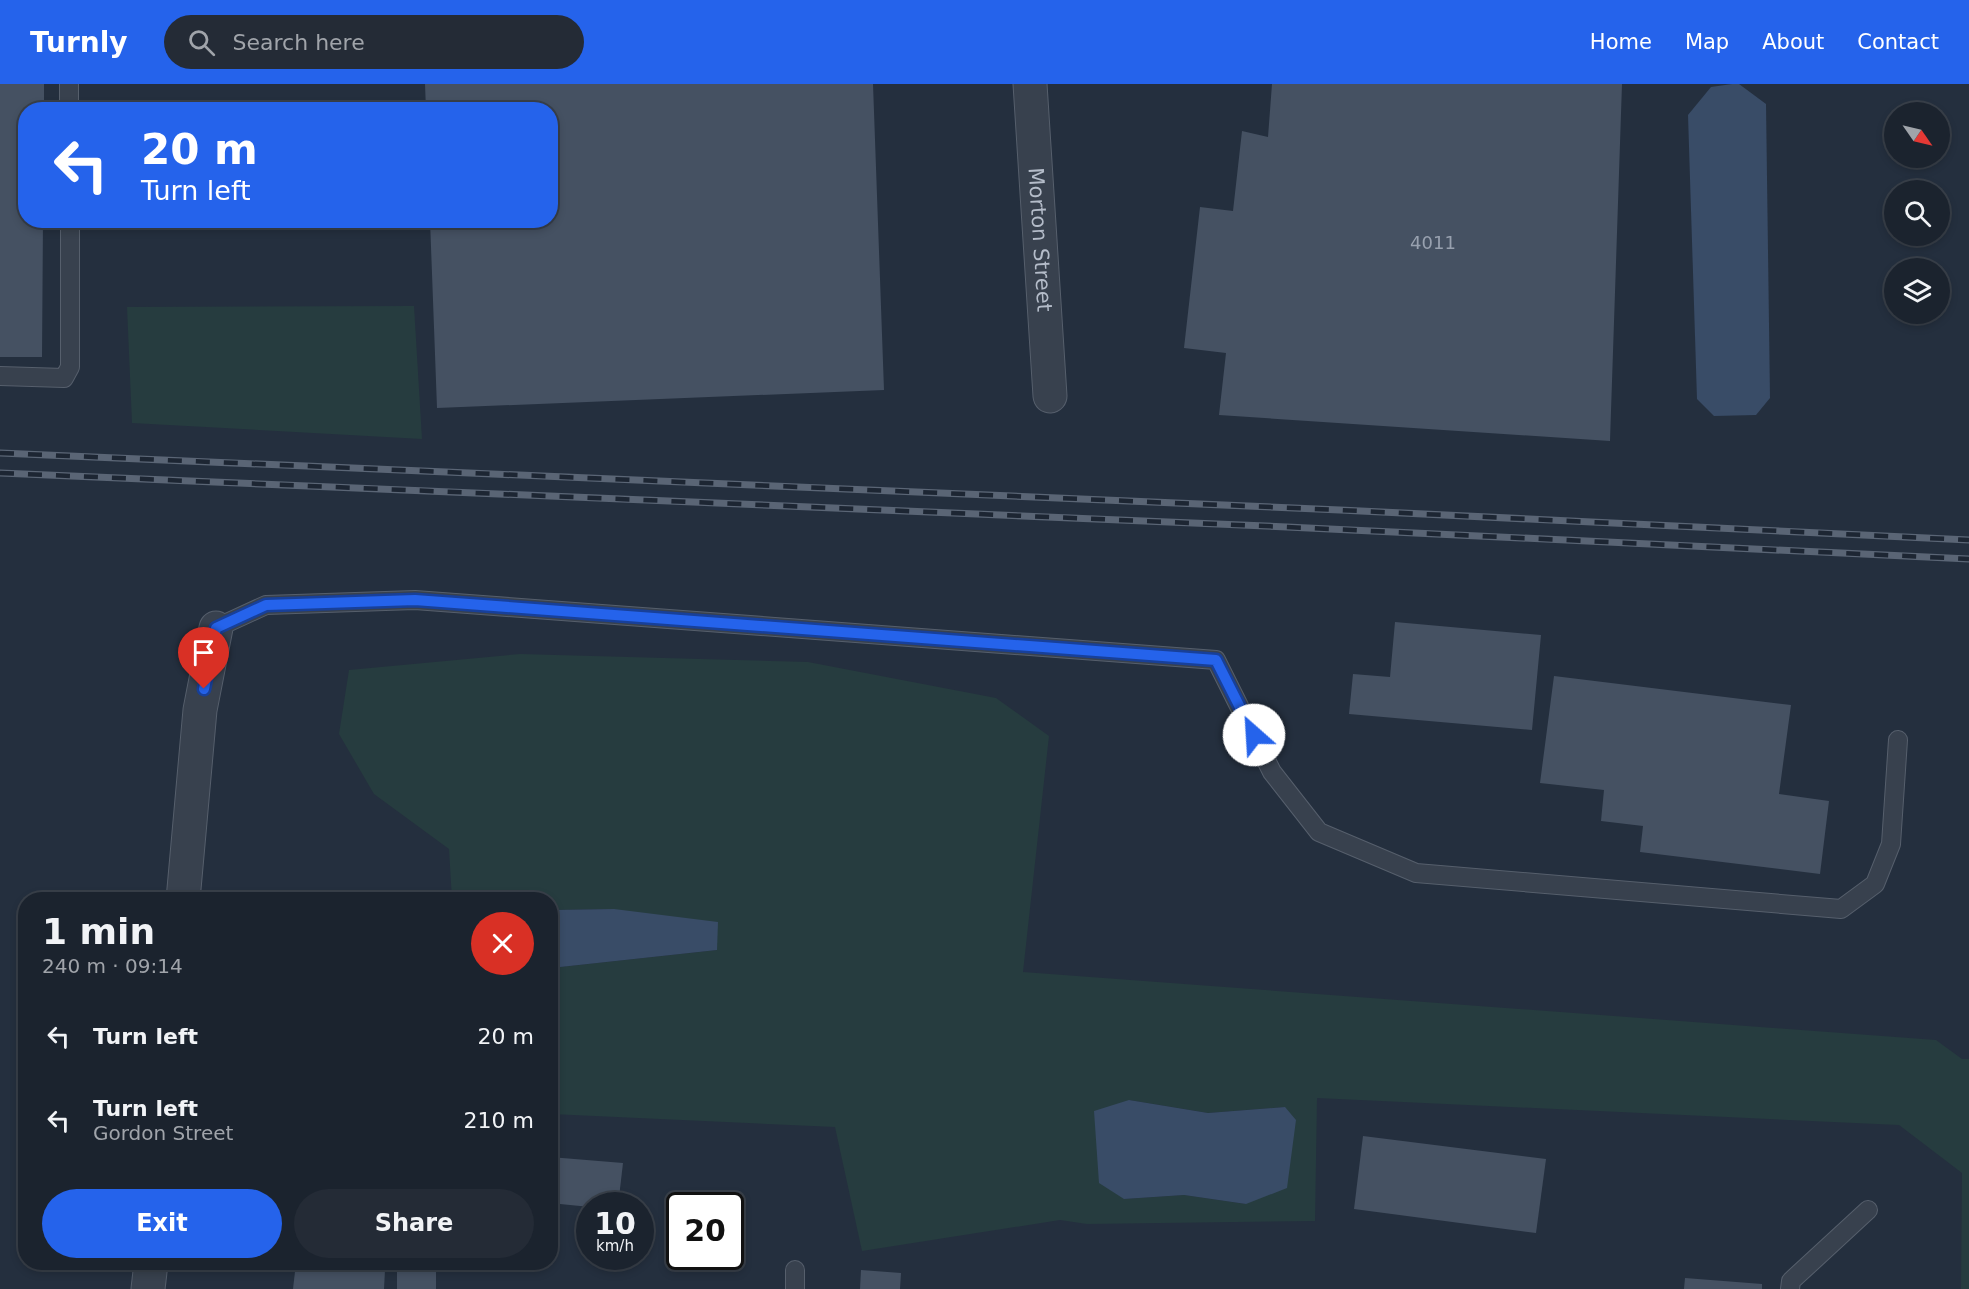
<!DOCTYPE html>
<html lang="en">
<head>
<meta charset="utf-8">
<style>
	:root { --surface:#1b232e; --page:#242b36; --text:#f1f3f6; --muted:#a0a4aa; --line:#39404a; --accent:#2563eb }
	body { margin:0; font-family:"DejaVu Sans",sans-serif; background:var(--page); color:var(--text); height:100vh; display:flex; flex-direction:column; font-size:22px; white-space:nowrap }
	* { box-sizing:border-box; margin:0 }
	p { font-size:20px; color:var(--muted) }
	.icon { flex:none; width:33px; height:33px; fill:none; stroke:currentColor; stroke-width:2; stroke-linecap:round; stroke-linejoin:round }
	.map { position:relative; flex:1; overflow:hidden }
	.panel { position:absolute; left:18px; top:808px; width:540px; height:378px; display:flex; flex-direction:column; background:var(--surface); border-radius:24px; box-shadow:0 3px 9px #0003,0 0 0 2px var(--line) }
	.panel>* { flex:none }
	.guide { position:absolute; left:18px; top:18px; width:540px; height:126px; border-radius:24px; box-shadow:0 3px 9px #0003,0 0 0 2px var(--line); background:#2563eb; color:#fff; overflow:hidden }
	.needle { width:39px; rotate:124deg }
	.controls { position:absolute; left:1884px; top:18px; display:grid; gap:12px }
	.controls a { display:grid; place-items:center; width:66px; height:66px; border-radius:50%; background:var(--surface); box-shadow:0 3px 9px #0003,0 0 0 2px var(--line); font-size:30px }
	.speed { position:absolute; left:576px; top:1108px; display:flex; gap:12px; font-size:30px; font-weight:700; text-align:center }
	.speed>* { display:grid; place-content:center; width:78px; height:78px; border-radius:50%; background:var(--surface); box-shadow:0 3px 9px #0003,0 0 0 2px var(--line); line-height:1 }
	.speed small { font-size:15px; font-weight:400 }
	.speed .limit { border:3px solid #111; border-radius:9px; background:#fff; color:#111 }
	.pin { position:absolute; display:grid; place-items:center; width:51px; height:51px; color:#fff; margin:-62px -26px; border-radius:50% 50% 50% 0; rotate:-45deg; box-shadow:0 0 6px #0007 }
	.pin .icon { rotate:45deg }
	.me { position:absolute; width:66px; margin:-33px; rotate:334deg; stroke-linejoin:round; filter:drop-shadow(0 0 4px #0008) }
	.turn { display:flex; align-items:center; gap:21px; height:126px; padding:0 24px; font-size:27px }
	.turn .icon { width:78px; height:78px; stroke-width:2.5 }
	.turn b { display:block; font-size:42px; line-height:51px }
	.round { display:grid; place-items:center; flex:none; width:63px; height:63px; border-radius:32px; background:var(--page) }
	.overview { display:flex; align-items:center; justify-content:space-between; height:102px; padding:0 24px }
	h1 { font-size:36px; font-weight:700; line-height:45px }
	.primary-button { display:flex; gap:12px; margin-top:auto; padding:12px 24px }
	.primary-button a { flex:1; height:69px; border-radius:36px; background:var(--accent); color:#fff; font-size:24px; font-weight:700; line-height:69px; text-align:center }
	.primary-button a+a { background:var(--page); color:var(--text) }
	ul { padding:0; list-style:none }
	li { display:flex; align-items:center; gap:18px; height:84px; padding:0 24px }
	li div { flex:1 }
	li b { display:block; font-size:22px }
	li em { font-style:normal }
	header { display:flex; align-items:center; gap:36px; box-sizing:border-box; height:84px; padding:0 30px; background:var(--accent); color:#fff }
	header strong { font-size:28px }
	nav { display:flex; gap:33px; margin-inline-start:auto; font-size:21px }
	.search { width:420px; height:54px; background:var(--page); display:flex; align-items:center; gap:15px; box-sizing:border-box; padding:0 21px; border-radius:33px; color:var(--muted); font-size:22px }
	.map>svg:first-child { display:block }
	.green { fill:#263c3f; fill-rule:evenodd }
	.water { fill:#394c67 }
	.building { fill:#455162 }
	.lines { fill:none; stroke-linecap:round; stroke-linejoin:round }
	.service-casing { stroke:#565f6c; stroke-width:20 }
	.minor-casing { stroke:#565f6c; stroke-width:35 }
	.service { stroke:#38414e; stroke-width:18 }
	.minor { stroke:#38414e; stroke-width:33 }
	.rail-casing { stroke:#5a6575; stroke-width:7 }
	.rail { stroke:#1d2633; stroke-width:4.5; stroke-dasharray:14; stroke-linecap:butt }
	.route-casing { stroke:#184099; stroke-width:15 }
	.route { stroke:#2563eb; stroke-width:10 }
	.labels { text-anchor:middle; stroke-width:4.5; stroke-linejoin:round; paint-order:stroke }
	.number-label { font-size:18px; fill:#98a1af }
	.street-label { font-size:21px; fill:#b4bcc9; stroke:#1d2633 }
</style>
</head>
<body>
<header>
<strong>Turnly</strong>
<div class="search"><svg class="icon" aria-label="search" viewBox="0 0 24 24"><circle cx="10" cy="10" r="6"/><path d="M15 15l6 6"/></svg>Search here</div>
<nav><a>Home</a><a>Map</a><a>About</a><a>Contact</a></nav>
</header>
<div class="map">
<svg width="1969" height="1205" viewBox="0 0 1969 1205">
	<rect width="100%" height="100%" fill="#242f3e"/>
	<!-- green -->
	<g class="green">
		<path d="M414,222L422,355L132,339L127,223Z"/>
		<path d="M520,570L808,578L996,614L1049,652L1023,888L1936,956L1962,975H1969V1205H1961L1962,1089L1899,1041L1317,1014L1315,1137L1087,1140L1060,1136L862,1167L835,1043L551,1030V884L717,866L614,825L551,826L550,816H452L449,765L374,710L339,650L349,586ZM1129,1016L1208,1029L1285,1023L1246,1120L1184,1111L1124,1115Z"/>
	</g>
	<!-- water -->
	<g class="water">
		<path d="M1732,0H1739L1766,20L1770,314L1756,331L1714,332L1697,315L1688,31L1711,3Z"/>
		<path d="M614,825L718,838L717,866L551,884V826Z"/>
		<path d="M1129,1016L1208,1029L1285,1023L1296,1036L1287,1104L1246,1120L1184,1111L1124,1115L1099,1099L1094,1027Z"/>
	</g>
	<!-- building -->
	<g class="building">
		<path d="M0,0H44V26H26V136H43L42,273H0Z"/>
		<path d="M425,0H873L884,306L437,324L430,136H550V26H426Z"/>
		<path d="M1272,0H1622L1610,357L1219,331L1226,269L1184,264L1200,123L1233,127L1242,47L1268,53Z"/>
		<path d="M1395,538L1541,551L1532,646L1349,630L1353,590L1390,593Z"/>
		<path d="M1554,592L1791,621L1779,710L1829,717L1820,790L1640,768L1643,742L1601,737L1604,706L1540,699Z"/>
		<path d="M1363,1052L1546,1075L1536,1149L1354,1125Z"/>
		<path d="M550,1073L623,1079L618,1122L590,1123L550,1119Z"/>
		<path d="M296,1179L385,1186L384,1205H293Z"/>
		<rect x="397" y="1179" width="39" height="26"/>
		<path d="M861,1186L901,1189L900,1205H860Z"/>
		<path d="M1685,1194L1762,1200V1205H1684Z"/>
	</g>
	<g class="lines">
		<defs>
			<g id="service">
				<path d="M69,0V26"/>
				<path d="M0,292L64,294L70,283V136"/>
				<path d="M216,544L266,521L415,516L1216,576L1272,688L1319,748L1416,789L1841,825L1875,800L1891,760L1898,656"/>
				<path d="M795,1186V1205"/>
				<path d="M1790,1205L1791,1197L1868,1126"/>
			</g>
			<g id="minor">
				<path id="s1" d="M1030,0L1050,312"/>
				<path d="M183,816L200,626L216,544"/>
				<path d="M148,1205L151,1179"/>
			</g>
		</defs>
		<!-- service casing -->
		<use href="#service" class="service-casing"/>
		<!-- minor casing -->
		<use href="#minor" class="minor-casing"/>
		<!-- service -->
		<use href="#service" class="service"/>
		<!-- minor -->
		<use href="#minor" class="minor"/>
		<defs>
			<g id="rail">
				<path d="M0,369L1340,426L1969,456"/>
				<path d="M0,389L1287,443L1969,475"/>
			</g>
		</defs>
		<!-- rail casing -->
		<use href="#rail" class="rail-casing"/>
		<!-- rail -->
		<use href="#rail" class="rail"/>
	</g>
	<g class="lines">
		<defs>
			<path id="route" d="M204,605L216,544L266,521L415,516L1216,576L1254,651"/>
		</defs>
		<!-- route casing -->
		<use href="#route" class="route-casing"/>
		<!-- route -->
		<use href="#route" class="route"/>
	</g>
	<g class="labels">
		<!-- number labels -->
		<g class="number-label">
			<text x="1433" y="165">4011</text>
		</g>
		<!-- street labels -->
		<g class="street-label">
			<text dy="7" stroke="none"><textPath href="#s1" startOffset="156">Morton Street</textPath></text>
		</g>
	</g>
</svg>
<div class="controls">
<a><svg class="needle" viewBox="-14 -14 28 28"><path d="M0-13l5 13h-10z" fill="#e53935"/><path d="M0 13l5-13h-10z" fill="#a0a4aa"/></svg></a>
<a><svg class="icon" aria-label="search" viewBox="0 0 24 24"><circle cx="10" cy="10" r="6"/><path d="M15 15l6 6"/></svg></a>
<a><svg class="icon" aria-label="layers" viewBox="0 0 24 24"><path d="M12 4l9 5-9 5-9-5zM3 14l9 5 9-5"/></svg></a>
</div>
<div class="speed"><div>10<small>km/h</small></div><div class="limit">20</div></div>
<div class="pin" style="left:204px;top:605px;background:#d93025"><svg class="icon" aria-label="arrive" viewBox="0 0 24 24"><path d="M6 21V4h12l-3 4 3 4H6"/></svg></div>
<svg class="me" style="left:1254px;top:651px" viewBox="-20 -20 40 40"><circle r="19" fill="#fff"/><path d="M0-13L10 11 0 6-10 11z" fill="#2563eb"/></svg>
<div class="guide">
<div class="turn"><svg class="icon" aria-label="left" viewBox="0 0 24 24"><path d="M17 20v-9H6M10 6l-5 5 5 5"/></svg><div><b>20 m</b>Turn left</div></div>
</div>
<section class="panel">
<div class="overview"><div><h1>1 min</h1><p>240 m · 09:14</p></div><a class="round" style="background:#d93025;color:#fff"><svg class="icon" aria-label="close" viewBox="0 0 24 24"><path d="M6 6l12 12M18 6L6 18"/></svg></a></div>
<ul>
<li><svg class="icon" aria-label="left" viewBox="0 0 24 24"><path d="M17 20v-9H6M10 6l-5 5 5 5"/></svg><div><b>Turn left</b></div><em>20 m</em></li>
<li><svg class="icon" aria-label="left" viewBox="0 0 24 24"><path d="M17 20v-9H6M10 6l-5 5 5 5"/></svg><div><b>Turn left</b><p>Gordon Street</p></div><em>210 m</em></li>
</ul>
<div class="primary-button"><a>Exit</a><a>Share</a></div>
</section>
</div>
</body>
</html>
